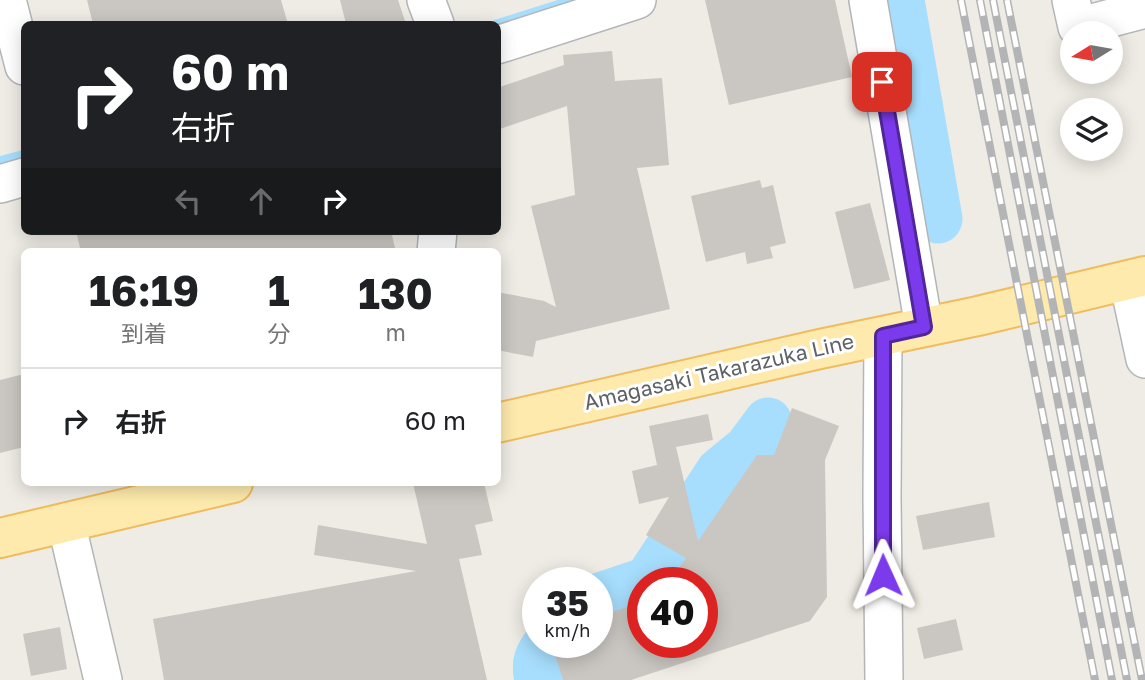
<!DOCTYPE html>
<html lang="ja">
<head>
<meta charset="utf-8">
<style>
	:root { --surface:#fff; --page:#f2f2f2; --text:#202124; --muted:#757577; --line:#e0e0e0 }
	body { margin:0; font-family:"Golos Text","Noto Sans JP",sans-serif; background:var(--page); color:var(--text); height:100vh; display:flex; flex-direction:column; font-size:26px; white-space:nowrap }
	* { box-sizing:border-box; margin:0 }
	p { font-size:23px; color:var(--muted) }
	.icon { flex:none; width:38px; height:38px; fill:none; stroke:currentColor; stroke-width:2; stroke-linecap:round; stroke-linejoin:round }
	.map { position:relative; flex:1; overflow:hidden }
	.drawer { position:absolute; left:21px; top:248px; width:480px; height:238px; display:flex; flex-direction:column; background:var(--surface); border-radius:10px; box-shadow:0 4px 18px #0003 }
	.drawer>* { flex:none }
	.hud { position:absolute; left:21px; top:21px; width:480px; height:214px; border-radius:10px; box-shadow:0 4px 18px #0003; background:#202124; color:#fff; overflow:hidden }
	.needle { width:46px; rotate:259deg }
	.buttons { position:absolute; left:1060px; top:21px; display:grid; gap:14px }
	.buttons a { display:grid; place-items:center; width:63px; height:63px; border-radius:50%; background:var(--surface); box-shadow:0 4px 18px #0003; font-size:35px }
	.speed { position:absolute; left:522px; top:567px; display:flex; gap:14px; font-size:35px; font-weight:700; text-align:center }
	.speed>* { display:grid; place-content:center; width:91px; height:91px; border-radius:50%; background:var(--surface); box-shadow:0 4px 18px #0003; line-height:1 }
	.speed small { font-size:18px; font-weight:400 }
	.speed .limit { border:10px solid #d22; background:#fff; color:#111 }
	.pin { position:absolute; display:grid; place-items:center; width:60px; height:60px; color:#fff; margin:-30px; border-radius:14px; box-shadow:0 4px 10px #0006 }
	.me { position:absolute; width:77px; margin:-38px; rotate:359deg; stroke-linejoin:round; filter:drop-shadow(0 0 5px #0008) }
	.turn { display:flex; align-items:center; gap:24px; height:147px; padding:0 35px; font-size:32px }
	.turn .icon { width:91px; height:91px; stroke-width:2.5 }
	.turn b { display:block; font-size:49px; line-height:60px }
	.lanes { display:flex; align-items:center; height:66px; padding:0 35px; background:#0003; justify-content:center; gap:35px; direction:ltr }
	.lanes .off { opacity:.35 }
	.eta { display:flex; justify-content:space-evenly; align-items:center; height:119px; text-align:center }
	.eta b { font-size:42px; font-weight:700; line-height:49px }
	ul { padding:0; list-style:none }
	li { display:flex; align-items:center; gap:21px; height:105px; padding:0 35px; border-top:2px solid var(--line) }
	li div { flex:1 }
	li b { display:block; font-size:26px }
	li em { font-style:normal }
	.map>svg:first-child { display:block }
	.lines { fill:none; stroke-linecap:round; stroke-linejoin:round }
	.stream { stroke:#a7defd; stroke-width:8 }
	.river { stroke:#a7defd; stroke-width:49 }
	.building { fill:#cac7c2 }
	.minor-casing { stroke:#b2b6b9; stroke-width:40 }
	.major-casing { stroke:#efbc5e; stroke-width:42 }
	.minor { stroke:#fff; stroke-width:37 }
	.major { stroke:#fdeaac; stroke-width:38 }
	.rail-casing { stroke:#b3b4b5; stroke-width:8 }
	.rail { stroke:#fff; stroke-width:5; stroke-dasharray:16; stroke-linecap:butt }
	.route-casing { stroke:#51269a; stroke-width:18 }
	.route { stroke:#7c3aed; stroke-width:12 }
	.labels { text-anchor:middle; stroke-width:6; stroke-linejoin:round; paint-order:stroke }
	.street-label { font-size:21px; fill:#5d6165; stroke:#fff }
</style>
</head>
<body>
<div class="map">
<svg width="1145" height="680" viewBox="0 0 1145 680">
	<rect width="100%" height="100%" fill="#efece5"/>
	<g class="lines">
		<!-- stream -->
		<g class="stream">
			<path d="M495,24L571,0"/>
			<path d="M0,160L24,154"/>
		</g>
		<!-- river -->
		<g class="river">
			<path d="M900,0L938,219"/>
			<path d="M597,598L648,581L720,472L748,449L768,422"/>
			<path d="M539,680C535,663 538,654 550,642"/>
		</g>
	</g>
	<!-- building -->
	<g class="building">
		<path d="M87,0H281L288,24H93Z"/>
		<path d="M340,0H398L406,24H346Z"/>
		<path d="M705,0H835L852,77L729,105Z"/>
		<path d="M612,51L615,81L662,78L669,165L637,168L670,309L536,341L533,357L497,350V292L544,301L556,307L531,206L575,195L567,106L497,130V88L564,65L563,55Z"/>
		<path d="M760,180L762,188L773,185L786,243L770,247L773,258L747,264L745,252L706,262L691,196Z"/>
		<path d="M870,203L890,280L854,289L835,212Z"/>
		<path d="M76,231H391L396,252H81Z"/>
		<path d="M24,374V447L0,453V380Z"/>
		<path d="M792,408L839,426L825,460L827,597L810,621L631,680H563L551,642H597V617L642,602V642H702V583H669L686,558L646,535L669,497L639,504L632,471L657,465L649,426L708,414L713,440L676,447L698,541L757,455H774Z"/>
		<path d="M413,483H484L493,521L475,525L482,555L459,559L487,680H164L153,619L416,571L314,555L318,525L427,544Z"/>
		<path d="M989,502L995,537L923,550L916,516Z"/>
		<path d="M956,619L963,650L924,659L917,628Z"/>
		<path d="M60,627L67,669L31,676L23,634Z"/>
	</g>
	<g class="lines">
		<defs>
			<g id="minor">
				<path d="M7,0L24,66"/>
				<path d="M426,0L435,24"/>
				<path d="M868,0L924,327"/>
				<path d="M1071,0L1077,27L1145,9"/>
				<path d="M497,45L637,0"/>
				<path d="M0,184L24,177"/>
				<path d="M436,252L438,231"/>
				<path d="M1128,280L1145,359"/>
				<path d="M883,336L882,497L884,680"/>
				<path d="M66,522L103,680"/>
			</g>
			<g id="major">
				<path d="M497,423L820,349L978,316L1145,276"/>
				<path d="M0,538L233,483"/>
			</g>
		</defs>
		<!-- minor casing -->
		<use href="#minor" class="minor-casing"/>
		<!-- major casing -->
		<use href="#major" class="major-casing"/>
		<!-- minor -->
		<use href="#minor" class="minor"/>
		<!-- major -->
		<use href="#major" class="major"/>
		<defs>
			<g id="rail">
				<path d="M961,0L1095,680"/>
				<path d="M980,0L1112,680"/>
				<path d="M993,0L1127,680"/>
				<path d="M1007,0L1142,680"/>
			</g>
		</defs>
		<!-- rail casing -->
		<use href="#rail" class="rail-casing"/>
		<!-- rail -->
		<use href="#rail" class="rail"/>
	</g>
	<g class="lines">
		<defs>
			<path id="route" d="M882,82L924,327L883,336V575"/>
		</defs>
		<!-- route casing -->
		<use href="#route" class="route-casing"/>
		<!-- route -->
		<use href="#route" class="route"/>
	</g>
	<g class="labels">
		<!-- street labels -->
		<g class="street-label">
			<text transform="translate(719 372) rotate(-13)" y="7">Amagasaki Takarazuka Line</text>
		</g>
	</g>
</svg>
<div class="buttons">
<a><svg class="needle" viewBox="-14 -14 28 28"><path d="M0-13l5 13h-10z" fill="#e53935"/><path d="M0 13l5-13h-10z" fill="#757577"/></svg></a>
<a><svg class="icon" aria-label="layers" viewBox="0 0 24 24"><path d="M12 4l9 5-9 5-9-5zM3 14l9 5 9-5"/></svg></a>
</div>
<div class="speed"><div>35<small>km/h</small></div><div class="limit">40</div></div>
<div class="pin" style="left:882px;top:82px;background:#d93025"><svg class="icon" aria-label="arrive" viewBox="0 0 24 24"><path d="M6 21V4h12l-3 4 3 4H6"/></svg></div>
<svg class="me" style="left:883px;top:575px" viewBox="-20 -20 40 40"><path d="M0-17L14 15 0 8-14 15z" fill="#7c3aed" stroke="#fff" stroke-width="4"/></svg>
<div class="hud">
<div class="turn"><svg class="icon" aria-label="right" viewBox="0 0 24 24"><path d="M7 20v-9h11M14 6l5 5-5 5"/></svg><div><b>60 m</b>右折</div></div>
<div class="lanes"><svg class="icon off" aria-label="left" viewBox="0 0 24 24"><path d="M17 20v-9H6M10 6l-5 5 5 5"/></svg><svg class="icon off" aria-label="ahead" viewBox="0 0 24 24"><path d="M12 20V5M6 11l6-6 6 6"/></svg><svg class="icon" aria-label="right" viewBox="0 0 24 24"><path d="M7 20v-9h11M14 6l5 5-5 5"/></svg></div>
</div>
<section class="drawer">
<div class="eta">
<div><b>16:19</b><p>到着</p></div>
<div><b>1</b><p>分</p></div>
<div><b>130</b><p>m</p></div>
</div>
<ul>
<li><svg class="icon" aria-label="right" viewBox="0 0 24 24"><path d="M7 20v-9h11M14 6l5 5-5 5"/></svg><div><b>右折</b></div><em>60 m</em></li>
</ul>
</section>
</div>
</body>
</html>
